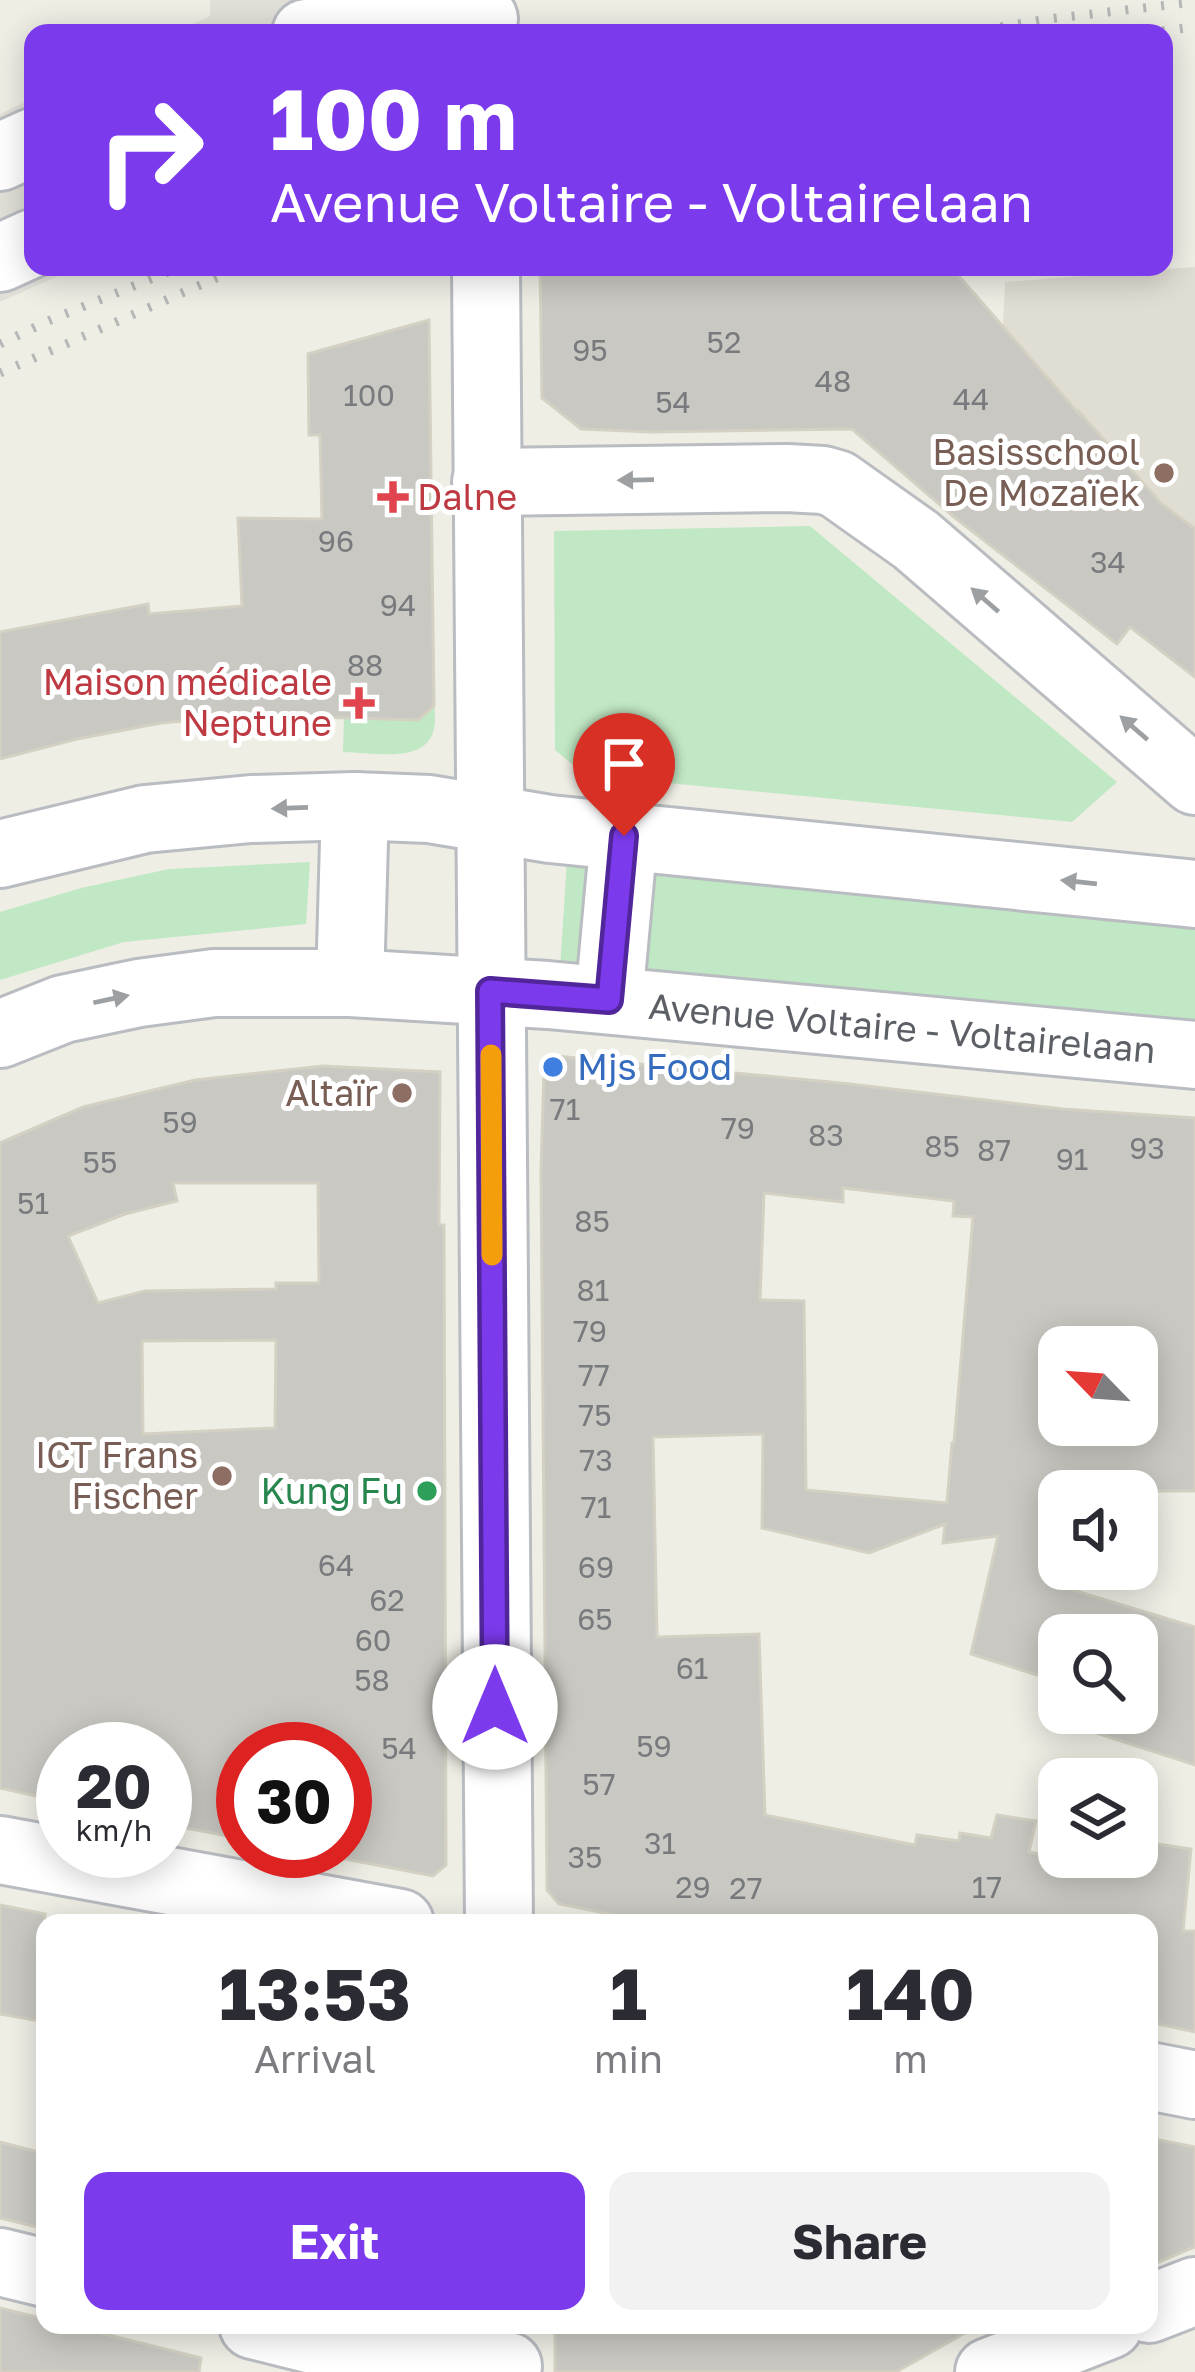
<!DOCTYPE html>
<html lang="en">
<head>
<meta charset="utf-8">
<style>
	:root { --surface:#fff; --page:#f2f2f3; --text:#2b2b33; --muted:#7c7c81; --accent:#7c3aed }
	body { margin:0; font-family:"Golos Text",sans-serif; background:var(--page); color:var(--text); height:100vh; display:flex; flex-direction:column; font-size:45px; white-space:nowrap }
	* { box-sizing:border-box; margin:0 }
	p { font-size:39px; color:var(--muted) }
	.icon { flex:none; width:66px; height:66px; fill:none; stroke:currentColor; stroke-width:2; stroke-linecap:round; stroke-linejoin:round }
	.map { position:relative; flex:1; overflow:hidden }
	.details { position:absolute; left:36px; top:1914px; width:1122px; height:420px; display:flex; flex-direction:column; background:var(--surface); border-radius:24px; box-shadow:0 6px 30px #0003 }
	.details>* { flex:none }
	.banner { position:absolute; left:24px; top:24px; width:1149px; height:252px; border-radius:24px; box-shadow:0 6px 30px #0003; background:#7c3aed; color:#fff; overflow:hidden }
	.needle { width:78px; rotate:295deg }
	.tools { position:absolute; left:1038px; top:1326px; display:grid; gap:24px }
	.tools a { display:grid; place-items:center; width:120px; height:120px; border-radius:24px; background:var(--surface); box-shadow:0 6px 30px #0003; font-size:60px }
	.speed { position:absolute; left:36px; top:1722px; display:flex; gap:24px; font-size:60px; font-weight:700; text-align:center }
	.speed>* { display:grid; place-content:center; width:156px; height:156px; border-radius:50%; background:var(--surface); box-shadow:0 6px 30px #0003; line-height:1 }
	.speed small { font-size:30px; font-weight:400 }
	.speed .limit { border:18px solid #d22; background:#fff; color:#111 }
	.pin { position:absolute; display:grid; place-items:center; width:102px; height:102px; color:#fff; margin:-123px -51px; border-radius:50% 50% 50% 0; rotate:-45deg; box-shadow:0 0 12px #0007 }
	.pin .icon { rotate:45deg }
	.me { position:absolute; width:132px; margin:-66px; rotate:0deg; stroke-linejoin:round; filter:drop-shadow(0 0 9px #0008) }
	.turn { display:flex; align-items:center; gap:42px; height:252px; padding:0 48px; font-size:54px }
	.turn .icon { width:156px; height:156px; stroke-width:2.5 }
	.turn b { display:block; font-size:84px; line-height:102px }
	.eta { display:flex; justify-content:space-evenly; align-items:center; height:204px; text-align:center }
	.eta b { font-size:72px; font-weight:700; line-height:84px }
	.action { display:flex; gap:24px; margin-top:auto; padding:24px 48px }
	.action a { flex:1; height:138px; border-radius:24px; background:var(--accent); color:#fff; font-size:48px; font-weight:700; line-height:138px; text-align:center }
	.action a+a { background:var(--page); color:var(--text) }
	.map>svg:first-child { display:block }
	.industrial { fill:#e0e0d9 }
	.education { fill:#e0ddd3 }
	.green { fill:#c1e8c4 }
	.building { fill:#cac8c2; stroke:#d4d1c3; stroke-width:3; fill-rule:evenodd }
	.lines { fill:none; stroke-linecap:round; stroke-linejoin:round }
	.minor-casing { stroke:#b9bcc1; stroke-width:72 }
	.minor { stroke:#fff; stroke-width:66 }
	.rail { stroke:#b6b7b7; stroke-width:9; stroke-dasharray:3 15; stroke-linecap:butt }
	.oneway { fill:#9da0a3 }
	.route-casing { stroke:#51269a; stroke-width:30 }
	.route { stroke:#7c3aed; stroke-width:21 }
	.slow { stroke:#f59e0b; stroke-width:21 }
	.education-dot { fill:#8d6e63; stroke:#fff; stroke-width:4.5 }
	.health-dot { fill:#e0444e; stroke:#fff; stroke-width:4.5 }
	.shop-dot { fill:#3f7fe0; stroke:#fff; stroke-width:4.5 }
	.leisure-dot { fill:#2e9e5b; stroke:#fff; stroke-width:4.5 }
	.labels { text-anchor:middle; stroke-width:10; stroke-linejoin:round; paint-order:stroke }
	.number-label { font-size:30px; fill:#787a7d }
	.education-label { font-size:36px; fill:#785e54; stroke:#fff; text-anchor:end }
	.health-label { font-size:36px; fill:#be3a42; stroke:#fff; text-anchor:start }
	.street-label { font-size:36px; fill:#5c6066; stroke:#fff }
	.shop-label { font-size:36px; fill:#366cbe; stroke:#fff; text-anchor:start }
	.leisure-label { font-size:36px; fill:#27864d; stroke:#fff; text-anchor:end }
</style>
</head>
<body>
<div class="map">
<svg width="1195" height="2372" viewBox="0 0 1195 2372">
	<rect width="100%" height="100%" fill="#efeee5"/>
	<!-- industrial -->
	<g class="industrial">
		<path d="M210,0H443V33H174L210,16Z"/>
		<path d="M33,98V267H78L0,302V114Z"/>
	</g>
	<!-- education -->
	<path class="education" d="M1195,267V677L1131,627L1117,644L1086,619L1172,512L1148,490L1003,327L1005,282Z"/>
	<!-- green -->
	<g class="green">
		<path d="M810,526L1117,782L1072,822L585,775L555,750L554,531Z"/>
		<path d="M434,706C444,768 383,753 343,752L344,716L418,720Z"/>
		<path d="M567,860L1195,928V1035L560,969Z"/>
		<path d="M310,862L306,924L124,942L0,980V912L81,888L169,869Z"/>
	</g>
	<!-- building -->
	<g class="building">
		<path d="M540,267H951L1080,415V413L1161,503L1195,529V677L1130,627L1117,644L954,517L852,429L652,432L581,429L542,398Z"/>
		<path d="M429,320L434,706L418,720L246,715L161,723L77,739L0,759V632L148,604L149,614L242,606L238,518L322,519L320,435H309L308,354Z"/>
		<path d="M556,1056L841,1083L1063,1109L1195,1118V1491H1059V1569H1067L1063,1587L1195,1627V1765L1059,1721L1060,1713H1137V1635H1059V1682L971,1654L998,1536L943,1543L945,1524L869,1553L762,1528L763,1434L653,1437L657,1637L759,1634L765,1815L915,1845L917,1835L959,1841L960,1833L991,1838L997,1815L1036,1821L1029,1852L1121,1869L1123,1857H1137V1841L1191,1849L1183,1931H1195V2032L1149,2022V1923H654L559,1904L547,1890L541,1171L544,1070ZM843,1188L954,1201L953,1216L973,1217L954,1443H952L947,1503L806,1490L804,1301L760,1300L764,1193L843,1202ZM1059,1347H1137V1425H1049L1059,1368Z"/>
		<path d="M323,1066L440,1072L439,1225H444L446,1865L433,1876L345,1859V1749H243V1839L165,1824V1749H63V1802L0,1788V1143L83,1107L195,1080ZM173,1183H318L319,1283H276V1289L145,1291L98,1303L68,1236L125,1214L177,1201ZM276,1340L275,1428L143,1434L142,1341Z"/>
		<path d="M0,1905L45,1914V2022L0,2014Z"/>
		<path d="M1149,2138L1195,2147V2247L1149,2266Z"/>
		<path d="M0,2142L45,2154V2229L0,2218Z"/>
		<path d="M0,2308L45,2319V2325H68L201,2358L199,2372H0Z"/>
		<path d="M555,2325H979L896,2372H555Z"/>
	</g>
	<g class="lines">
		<defs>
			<g id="minor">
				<path d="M306,33L425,21L484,19"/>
				<path d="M0,157L33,142"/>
				<path d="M0,258L33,243"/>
				<path d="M486,267L499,1923"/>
				<path d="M486,482L787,478L823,480L837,484L916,540L1195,781"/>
				<path d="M0,854L145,819L251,809L355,806L429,809L550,829L1195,894"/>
				<path d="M350,983L355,806"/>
				<path d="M609,1000L624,836"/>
				<path d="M0,1034L63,1009L139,993L214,983H350L548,995L1195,1055"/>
				<path d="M0,1850L400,1923"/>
				<path d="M1149,2076L1195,2085"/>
				<path d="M0,2262L45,2273"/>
				<path d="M1149,2309L1195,2291"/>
				<path d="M253,2325L393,2360L457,2367L508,2366"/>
				<path d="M989,2372L1109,2325"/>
			</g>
		</defs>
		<!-- minor casing -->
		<use href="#minor" class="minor-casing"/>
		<!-- minor -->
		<use href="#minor" class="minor"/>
		<!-- rail -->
		<g class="rail">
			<path d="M965,33L1048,19L1195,2"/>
			<path d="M1144,33L1195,27"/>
			<path d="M0,344L48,321L180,267"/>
			<path d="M0,373L241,267"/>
		</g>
	</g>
	<!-- one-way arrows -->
	<defs><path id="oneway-solid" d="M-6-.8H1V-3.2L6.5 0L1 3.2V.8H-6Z" transform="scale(3)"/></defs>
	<g class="oneway">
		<use href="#oneway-solid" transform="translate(636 480) rotate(179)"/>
		<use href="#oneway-solid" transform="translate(985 600) rotate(-139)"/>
		<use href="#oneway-solid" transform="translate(1134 728) rotate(-139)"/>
		<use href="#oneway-solid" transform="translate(290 808) rotate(178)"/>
		<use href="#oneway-solid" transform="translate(1079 882) rotate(-174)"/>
		<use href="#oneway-solid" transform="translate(111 999) rotate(-12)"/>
	</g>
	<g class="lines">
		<defs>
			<path id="route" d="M495,1707L490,991L609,1000L624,836"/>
		</defs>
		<!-- route casing -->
		<use href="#route" class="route-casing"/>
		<!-- route -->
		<use href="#route" class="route"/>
		<!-- slow -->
		<path class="slow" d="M491,1055L492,1255"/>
	</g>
	<!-- markers -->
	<g class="education-dot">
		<circle cx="1164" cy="473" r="12"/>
		<circle cx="402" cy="1093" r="12"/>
		<circle cx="222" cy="1476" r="12"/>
	</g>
	<g class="health-dot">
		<path d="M387 479h12v12h12v12h-12v12h-12v-12h-12v-12h12z"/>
		<path d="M353 685h12v12h12v12h-12v12h-12v-12h-12v-12h12z"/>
	</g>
	<circle class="shop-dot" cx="553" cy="1067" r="12"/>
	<circle class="leisure-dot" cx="427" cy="1491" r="12"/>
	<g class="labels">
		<!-- number labels -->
		<g class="number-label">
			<text x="724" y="353">52</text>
			<text x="590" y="361">95</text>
			<text x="833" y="392">48</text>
			<text x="369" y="406">100</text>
			<text x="971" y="410">44</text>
			<text x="673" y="413">54</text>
			<text x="336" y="552">96</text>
			<text x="1108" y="573">34</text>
			<text x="398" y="616">94</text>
			<text x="365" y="676">88</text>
			<text x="565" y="1120">71</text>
			<text x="180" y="1133">59</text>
			<text x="738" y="1139">79</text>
			<text x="826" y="1146">83</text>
			<text x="942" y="1157">85</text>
			<text x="1147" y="1159">93</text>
			<text x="994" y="1161">87</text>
			<text x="1072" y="1170">91</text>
			<text x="100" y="1173">55</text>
			<text x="33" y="1214">51</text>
			<text x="592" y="1232">85</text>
			<text x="593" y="1301">81</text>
			<text x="590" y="1342">79</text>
			<text x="594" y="1386">77</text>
			<text x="595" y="1426">75</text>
			<text x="596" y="1471">73</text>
			<text x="596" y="1518">71</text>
			<text x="336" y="1576">64</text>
			<text x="596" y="1578">69</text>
			<text x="387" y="1611">62</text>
			<text x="595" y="1630">65</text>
			<text x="373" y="1651">60</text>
			<text x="692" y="1679">61</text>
			<text x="372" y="1691">58</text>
			<text x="654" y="1757">59</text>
			<text x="399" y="1759">54</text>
			<text x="599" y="1795">57</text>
			<text x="660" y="1854">31</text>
			<text x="585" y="1868">35</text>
			<text x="693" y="1898">29</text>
			<text x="987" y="1898">17</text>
			<text x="746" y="1899">27</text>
		</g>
		<!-- education labels -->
		<g class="education-label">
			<text x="1140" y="465">Basisschool<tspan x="1140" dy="41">De Mozaïek</tspan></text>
			<text x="378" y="1106">Altaïr</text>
			<text x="198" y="1468">ICT Frans<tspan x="198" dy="41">Fischer</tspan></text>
		</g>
		<!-- health labels -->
		<g class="health-label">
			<text x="417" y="510">Dalne</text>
			<text x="332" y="695" text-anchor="end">Maison médicale<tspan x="332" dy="41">Neptune</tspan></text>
		</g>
		<!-- street labels -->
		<g class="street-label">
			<text transform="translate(902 1028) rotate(5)" y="13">Avenue Voltaire - Voltairelaan</text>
		</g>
		<!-- shop labels -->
		<g class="shop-label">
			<text x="577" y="1080">Mjs Food</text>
		</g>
		<!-- leisure labels -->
		<g class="leisure-label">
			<text x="403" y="1504">Kung Fu</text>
		</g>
	</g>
</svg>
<div class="tools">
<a><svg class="needle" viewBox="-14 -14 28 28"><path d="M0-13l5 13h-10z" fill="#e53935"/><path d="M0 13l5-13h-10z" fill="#7c7c81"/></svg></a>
<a><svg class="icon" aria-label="sound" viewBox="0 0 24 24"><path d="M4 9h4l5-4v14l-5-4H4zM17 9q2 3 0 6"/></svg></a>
<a><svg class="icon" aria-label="search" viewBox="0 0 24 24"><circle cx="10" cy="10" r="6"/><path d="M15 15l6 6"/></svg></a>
<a><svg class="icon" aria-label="layers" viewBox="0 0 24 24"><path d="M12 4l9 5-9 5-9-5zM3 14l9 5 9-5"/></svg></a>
</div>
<div class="speed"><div>20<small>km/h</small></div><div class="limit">30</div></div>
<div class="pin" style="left:624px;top:836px;background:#d93025"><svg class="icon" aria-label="arrive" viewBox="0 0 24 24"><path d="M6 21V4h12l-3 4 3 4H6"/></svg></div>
<svg class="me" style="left:495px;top:1707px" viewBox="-20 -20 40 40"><circle r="19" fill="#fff"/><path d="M0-13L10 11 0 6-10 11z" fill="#7c3aed"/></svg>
<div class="banner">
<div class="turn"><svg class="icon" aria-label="right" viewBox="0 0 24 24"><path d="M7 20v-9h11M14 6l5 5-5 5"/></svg><div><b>100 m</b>Avenue Voltaire - Voltairelaan</div></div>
</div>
<section class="details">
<div class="eta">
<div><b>13:53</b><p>Arrival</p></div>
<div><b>1</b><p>min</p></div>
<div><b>140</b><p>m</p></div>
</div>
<div class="action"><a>Exit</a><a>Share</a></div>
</section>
</div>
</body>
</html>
